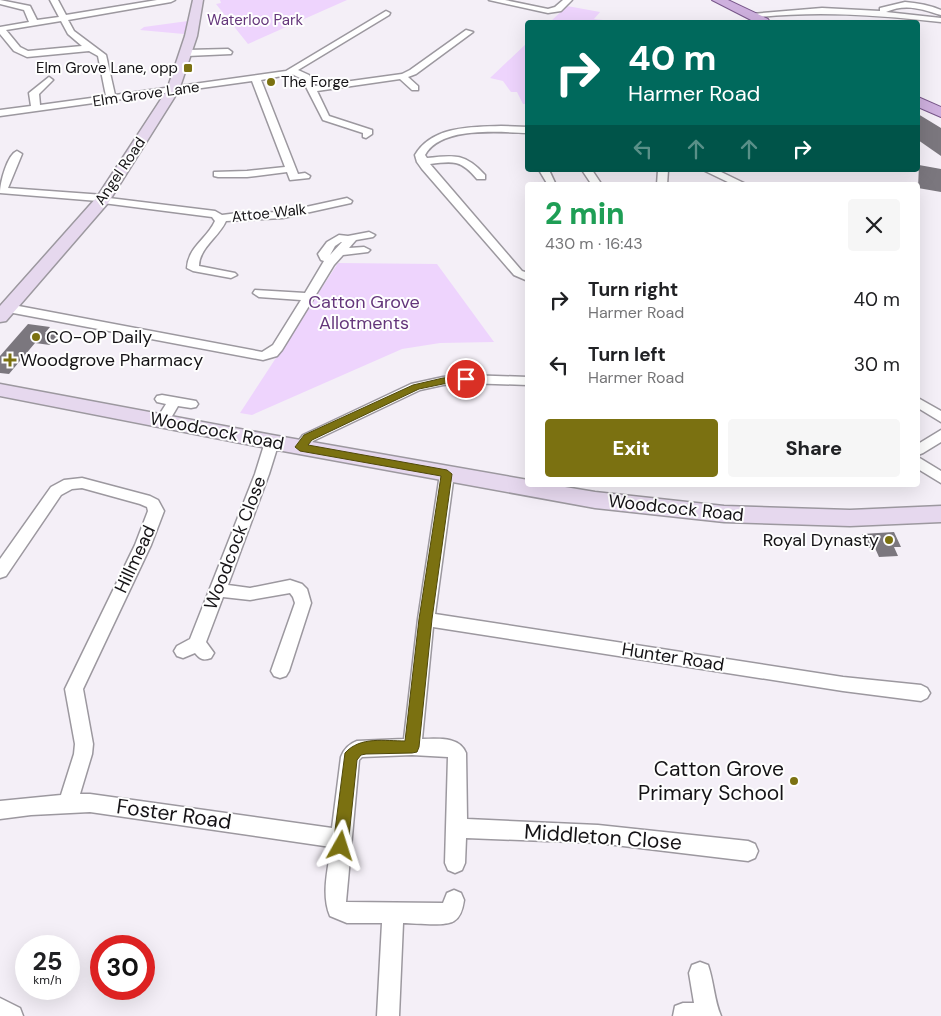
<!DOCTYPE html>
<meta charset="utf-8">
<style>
:root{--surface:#fff;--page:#f6f6f6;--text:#202124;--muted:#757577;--accent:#7b7111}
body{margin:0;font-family:"DM Sans",sans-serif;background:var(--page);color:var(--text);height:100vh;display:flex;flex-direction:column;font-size:19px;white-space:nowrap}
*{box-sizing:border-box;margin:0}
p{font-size:16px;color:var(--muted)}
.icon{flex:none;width:28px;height:28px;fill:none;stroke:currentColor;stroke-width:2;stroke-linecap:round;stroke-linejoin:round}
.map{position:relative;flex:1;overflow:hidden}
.details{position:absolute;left:525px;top:182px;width:395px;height:305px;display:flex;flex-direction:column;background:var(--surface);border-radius:5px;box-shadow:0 5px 20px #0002}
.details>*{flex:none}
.hud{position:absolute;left:525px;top:20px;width:395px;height:152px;border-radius:5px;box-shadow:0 5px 20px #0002;background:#00695c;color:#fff;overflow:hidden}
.speed{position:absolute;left:15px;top:935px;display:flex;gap:10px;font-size:25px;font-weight:700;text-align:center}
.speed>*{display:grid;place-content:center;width:65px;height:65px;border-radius:50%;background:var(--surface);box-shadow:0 5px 20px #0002;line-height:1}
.speed small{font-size:12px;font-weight:400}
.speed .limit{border:8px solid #d22;background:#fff;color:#111}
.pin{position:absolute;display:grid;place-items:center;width:42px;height:42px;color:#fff;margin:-21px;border:2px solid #fff;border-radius:50%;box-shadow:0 1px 5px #0007}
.me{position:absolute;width:55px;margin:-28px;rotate:6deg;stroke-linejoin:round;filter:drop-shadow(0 0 4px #0008)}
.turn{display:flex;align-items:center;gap:18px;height:105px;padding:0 20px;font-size:22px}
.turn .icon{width:65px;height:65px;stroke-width:2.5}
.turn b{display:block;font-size:35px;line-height:42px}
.lanes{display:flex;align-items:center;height:48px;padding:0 20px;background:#0003;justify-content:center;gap:25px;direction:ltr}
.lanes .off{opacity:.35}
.round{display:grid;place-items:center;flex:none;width:52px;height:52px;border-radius:5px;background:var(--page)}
.headline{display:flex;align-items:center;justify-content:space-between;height:85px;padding:0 20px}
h1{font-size:30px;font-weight:800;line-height:38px;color:#1e9e55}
.cta{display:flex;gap:10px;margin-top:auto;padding:10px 20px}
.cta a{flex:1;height:58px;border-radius:5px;background:var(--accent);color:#fff;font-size:20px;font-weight:800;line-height:58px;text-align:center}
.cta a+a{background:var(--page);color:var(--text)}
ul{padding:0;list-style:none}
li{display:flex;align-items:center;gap:15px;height:65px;padding:0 20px}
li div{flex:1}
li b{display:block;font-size:19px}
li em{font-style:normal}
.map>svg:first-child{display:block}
.green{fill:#eed4fd}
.building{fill:#7b777e}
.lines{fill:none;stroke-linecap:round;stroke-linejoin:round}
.street-casing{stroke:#9c989f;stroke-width:3}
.secondary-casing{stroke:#9c989f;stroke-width:3}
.primary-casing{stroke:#78578a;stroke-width:2}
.street{fill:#fff;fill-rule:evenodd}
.secondary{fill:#e6d8ee;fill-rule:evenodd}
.primary{fill:#ceb0de;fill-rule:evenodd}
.route{fill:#7b7111;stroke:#50490b}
.poi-dot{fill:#7b7111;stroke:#fefefe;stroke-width:2}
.labels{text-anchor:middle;stroke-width:4;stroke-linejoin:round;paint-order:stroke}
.far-park-label{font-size:15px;fill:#64367b;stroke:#fefefe}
.far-poi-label{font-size:15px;fill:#151316;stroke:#fefefe;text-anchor:end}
.far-street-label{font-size:15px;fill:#151316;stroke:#fefefe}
.park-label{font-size:18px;fill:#64367b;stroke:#fefefe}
.poi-label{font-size:18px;fill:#151316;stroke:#fefefe;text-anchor:start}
.street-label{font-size:18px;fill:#151316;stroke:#fefefe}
.near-poi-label{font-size:21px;fill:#151316;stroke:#fefefe;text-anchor:end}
.near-street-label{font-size:21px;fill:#151316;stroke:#fefefe}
</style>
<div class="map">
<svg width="941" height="1016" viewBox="0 0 941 1016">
<rect width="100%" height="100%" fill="#f4eff7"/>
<path class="green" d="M220,0h127l-99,44 -32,-40 5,-1z
M567,6l33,6 -6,7 27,3h-71z
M188,21l-4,13 -44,-4 4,-3z
M527,43v61h-4l-6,-12h-6l-8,-11 -13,-3z
M338,263l99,1 57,78 -54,1 -38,6 -150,66 -12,-2z"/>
<path class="building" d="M918,114l23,14v28l-23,-16z
M919,165l22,4v23l-23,-4z
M28,324l22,3 -5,6 13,2 -8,10 -15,-2 -26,31 -9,-1v-17z
M894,532l7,15h-7l4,9 -19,1 -4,-9h-7l-6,-14z"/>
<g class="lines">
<g class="street-casing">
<path id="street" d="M0,0l30,6 7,14 22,-3 -9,-17h8l8,15 91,-15h18l-4,2 -103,18 6,11 32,24 9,40 171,-24 100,-60 4,2 -1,2 -91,55 11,5 6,11 87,-12 8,-4 56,-40 7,2 -57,42 -8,3 10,9v4h-6l-12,-11 -83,12 12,25 43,14v4l-6,4 -3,-1v-4l-40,-13 -21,-41 -10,-5 -31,6 37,94 7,-1 5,3 -1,2 -19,2 -3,-8 -40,5h-29l-4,-1v-4l33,-1 38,-4 -33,-86 -252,35v-6l31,-4 -2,-13 20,-16 4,3 -14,14 1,11 66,-9 -8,-40 -9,-5 -62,6 -13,-6 -14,-17v-7l29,-5 -5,-12 -24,-6zM61,21l7,13 14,12 -54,5 -8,-4 -14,-17z
M489,0h16l43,9 7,-2 8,-7h9l-11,11 -13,2z
M905,2c12,1 24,3 36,8v5c-20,-6 -35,-12 -55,-3l55,6v4c-64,-7 -126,-12 -190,-4l-4,-2 4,-2 71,-6 58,3v-3z
M228,49l4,3 -1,2 -44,2 -4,-3 4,-3z
M501,126l27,1v6c-29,-1 -87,-7 -103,22l2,3c27,-3 38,-5 58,17v4h-8c-16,-19 -23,-18 -47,-15l92,107 6,2v8l-14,-6 -92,-106 -5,-7 -2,-7c17,-29 56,-28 86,-29z
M17,151l5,3 -14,34 96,7 5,3 106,13 7,4 16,-2 45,-1 64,-14 5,3 -1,2 -68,15 -57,3c-7,16 -27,27 -27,45l36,7 2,2 -6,3 -38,-7 -6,-3c1,-21 20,-29 28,-47l-3,-4 -109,-14 -5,-2 -98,-8c0,-10 7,-38 17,-42z
M539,170h10l7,15h-8z
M582,170h10l10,15h-10z
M658,170h10l-1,15h-10z
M703,170h14l31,15h-14z
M369,232l6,3 -2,2 -17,3 -7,8 15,-1 6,3 -2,2 -25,3 -9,10 -52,85 -5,6 -14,4 -255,-48 -6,-4 6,-4 254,48 11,-7 28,-45 -42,-3 -6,-4 2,-3 50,3 19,-32 -3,-1 -3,-6 9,-12 12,-7 9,1zM341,242h1l-12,13 5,-9z
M466,375l62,2v8l-62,-2 -23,2 -23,5 -107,51c-5,7 -8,12 -17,9l-2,-3 9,-12 108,-51 32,-7z
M162,395l34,6 2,3 -2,3 -5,1 -13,-2 -10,17h-10l-2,-3 10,-16 -9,-2 -2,-3 2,-3z
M918,398l23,13v11l-23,-14z
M941,430v12l-18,11 -5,2v-11z
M272,437l5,2 2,3 -10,32 -41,111 22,3 40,-8 12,4 5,5 4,14 -22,68 -3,5 -6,2 -6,-2 -3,-5 24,-68 -2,-6 -3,-4 -40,7 -27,-3 -17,45 8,11 -3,5c-8,3 -11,1 -16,-5l-12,5 -6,-2 -3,-5 3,-5 13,-7 65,-165 10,-32 2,-3z
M918,457l23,14v12l-23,-14z
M447,469l5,1 2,4 -19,140 408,63 78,8 6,3 3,5 -3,5 -6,3 -78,-10 -410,-64 -11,112c16,0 37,-3 44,14l1,66 131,6 150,16 7,3 3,7 -3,7 -7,3 -150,-18 -132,-5 -1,25 -3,7 -7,3 -7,-3 -3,-7 3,-106 -36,-2 -50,2 -3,3 -13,142 97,1 4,-10 7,-3 7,3 3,7c-1,7 -3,17 -10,21 -9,6 -39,2 -51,2l-4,93h-22l5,-93h-35l-17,-7c-9,-21 -2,-47 1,-69l-241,-35 -59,3 -31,4v-18l61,-6 13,-41 1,-10 -10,-55 70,-144 13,-34 -1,-4 -7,-3 -58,-16 -10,1 -11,6 -55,81 -6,2v-19l51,-72 13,-7 18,-2 68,18 8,4 6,11 -13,34 -68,144 10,55 -1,10 -12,40h10l242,34 9,-71c3,-8 8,-13 16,-16l47,-2 14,-120 22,-145 2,-4z
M700,962l8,3c6,17 6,35 13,51h-48l2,-10 8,-3h11l-5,-30 3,-8z
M0,998l20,10 3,8h-23z"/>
</g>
<g class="secondary-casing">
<path id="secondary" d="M193,0h10l-6,36 -18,54 -71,113 -102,118 -6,1v-16l97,-109 70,-107 18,-54z
M0,384l272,51 256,45v5h25l42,7 129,14 126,4 91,-4v16l-91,4 -126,-4 -129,-14 -323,-59 -272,-53z"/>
</g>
<g class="primary-casing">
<path id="primary" d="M712,0h16l40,19 2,3h-15z
M918,97l23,10v10l-23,-10z"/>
</g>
<use href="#street" class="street"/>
<use href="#secondary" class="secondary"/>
<use href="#primary" class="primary"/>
</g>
<path class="route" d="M466,376l5,3 -2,2 -26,3 -24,5 -107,51 -4,5 139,25 5,4 -20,145 -13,128 -2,5 -5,1 -46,1 -5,1 -4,5 -9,86 -2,6 -5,2 -5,-2 -3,-6 12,-93c15,-17 40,-12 60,-12l14,-122 22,-143 -141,-25 -5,-4 9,-12 109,-50 30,-7z"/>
<g class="poi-dot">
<rect x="183" y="63" width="10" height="10" rx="2.5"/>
<circle cx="271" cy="82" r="5"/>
<circle cx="36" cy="337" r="5"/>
<path d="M7.5 352.5h5v5h5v5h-5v5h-5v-5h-5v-5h5z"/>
<circle cx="889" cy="540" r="5"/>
<circle cx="794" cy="781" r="5"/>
</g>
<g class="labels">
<g class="far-park-label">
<text x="255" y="25">Waterloo Park</text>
</g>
<g class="far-poi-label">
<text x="178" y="73">Elm Grove Lane, opp</text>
<text x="281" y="87" text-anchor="start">The Forge</text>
</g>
<g class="far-street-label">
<text transform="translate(146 94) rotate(-8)" y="5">Elm Grove Lane</text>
<text transform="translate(120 171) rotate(-56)" y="5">Angel Road</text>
<text transform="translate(269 213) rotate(-6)" y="5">Attoe Walk</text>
</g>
<g class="park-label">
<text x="364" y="308">Catton Grove<tspan x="364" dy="21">Allotments</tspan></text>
</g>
<g class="poi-label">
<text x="46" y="343">CO-OP Daily</text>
<text x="20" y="366">Woodgrove Pharmacy</text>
<text x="879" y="546" text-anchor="end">Royal Dynasty</text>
</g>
<g class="street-label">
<text transform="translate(217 431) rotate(11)" y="6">Woodcock Road</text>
<text transform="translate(676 508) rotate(6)" y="6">Woodcock Road</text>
<text transform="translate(235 543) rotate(-69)" y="6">Woodcock Close</text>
<text transform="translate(135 559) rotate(-65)" y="6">Hillmead</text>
<text transform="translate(673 657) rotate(9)" y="6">Hunter Road</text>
</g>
<g class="near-poi-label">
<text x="784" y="776">Catton Grove<tspan x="784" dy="24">Primary School</tspan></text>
</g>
<g class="near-street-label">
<text transform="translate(174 814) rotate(8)" y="7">Foster Road</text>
<text transform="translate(603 837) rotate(4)" y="7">Middleton Close</text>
</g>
</g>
</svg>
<div class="speed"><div>25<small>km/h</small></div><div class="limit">30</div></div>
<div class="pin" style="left:466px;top:379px;background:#d93025"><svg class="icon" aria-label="arrive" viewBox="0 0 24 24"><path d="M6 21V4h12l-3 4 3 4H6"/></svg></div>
<svg class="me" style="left:341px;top:846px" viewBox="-20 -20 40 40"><path d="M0-17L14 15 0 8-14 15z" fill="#7b7111" stroke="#fff" stroke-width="4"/></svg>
<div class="hud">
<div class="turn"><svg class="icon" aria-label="right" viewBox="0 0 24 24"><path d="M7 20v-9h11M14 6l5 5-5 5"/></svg><div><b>40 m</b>Harmer Road</div></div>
<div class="lanes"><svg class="icon off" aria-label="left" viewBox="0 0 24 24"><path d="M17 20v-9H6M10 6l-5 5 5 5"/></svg><svg class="icon off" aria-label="ahead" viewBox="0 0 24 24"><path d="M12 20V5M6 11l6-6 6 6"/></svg><svg class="icon off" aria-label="ahead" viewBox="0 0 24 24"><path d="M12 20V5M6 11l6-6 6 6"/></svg><svg class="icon" aria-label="right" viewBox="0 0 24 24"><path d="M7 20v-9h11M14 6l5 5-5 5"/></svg></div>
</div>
<section class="details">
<div class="headline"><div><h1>2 min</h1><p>430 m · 16:43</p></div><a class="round"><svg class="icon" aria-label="close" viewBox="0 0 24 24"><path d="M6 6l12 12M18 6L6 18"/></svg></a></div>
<ul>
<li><svg class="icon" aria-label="right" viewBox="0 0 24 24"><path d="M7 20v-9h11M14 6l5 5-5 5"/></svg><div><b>Turn right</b><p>Harmer Road</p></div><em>40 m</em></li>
<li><svg class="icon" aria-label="left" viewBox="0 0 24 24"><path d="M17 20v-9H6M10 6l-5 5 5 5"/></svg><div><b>Turn left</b><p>Harmer Road</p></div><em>30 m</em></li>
</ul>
<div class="cta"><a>Exit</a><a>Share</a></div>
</section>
</div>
